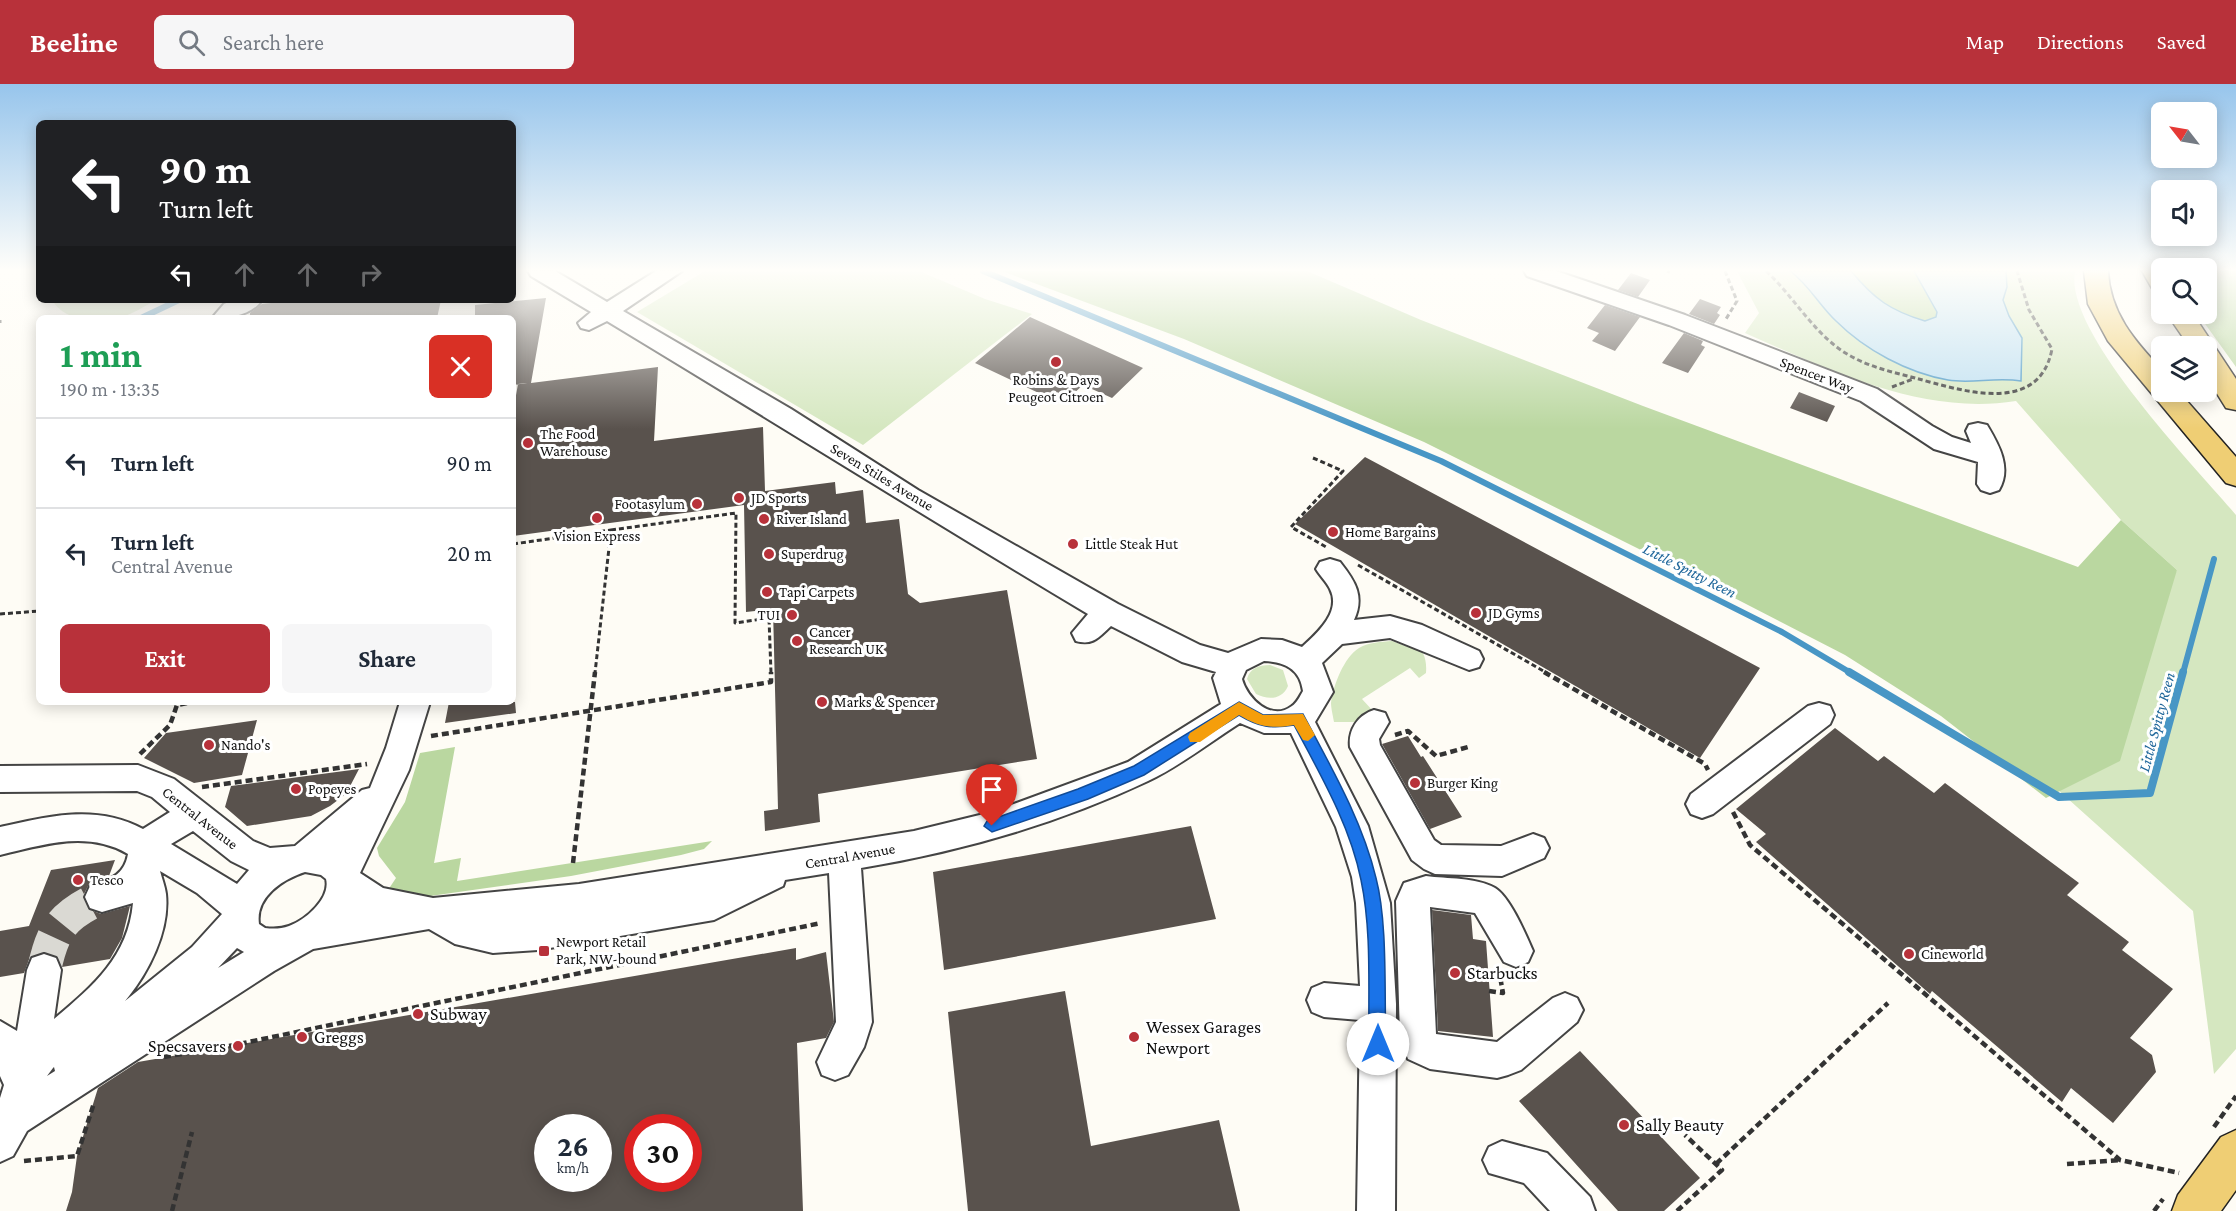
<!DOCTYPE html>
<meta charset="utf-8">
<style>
:root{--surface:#fff;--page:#f6f6f7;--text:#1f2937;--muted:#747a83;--line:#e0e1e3;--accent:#b8313a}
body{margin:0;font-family:"Crimson Pro",serif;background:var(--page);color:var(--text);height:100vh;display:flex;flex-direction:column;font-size:22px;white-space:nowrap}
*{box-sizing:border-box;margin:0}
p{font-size:20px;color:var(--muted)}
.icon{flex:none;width:33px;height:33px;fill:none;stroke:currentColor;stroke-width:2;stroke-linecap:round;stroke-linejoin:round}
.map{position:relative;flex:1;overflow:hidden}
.sheet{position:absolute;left:36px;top:231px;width:480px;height:390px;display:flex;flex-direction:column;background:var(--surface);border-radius:9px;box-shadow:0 3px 15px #0003}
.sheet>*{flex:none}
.hud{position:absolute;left:36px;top:36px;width:480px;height:183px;border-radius:9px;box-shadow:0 3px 15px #0003;background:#202124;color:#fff;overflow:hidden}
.needle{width:39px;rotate:301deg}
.tools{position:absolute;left:2151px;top:18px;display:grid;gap:12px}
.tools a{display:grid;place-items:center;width:66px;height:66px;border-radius:9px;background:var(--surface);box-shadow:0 3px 15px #0003;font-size:30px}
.speed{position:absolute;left:534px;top:1030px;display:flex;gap:12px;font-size:30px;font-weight:700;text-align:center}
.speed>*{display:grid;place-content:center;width:78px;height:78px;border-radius:50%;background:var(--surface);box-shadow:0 3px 15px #0003;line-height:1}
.speed small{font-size:15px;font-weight:400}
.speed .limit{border:9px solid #d22;background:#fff;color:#111}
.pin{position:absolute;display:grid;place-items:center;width:51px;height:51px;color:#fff;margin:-62px -26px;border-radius:50% 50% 50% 0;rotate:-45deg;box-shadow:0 0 6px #0007}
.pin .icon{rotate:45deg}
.me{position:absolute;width:66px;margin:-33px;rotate:0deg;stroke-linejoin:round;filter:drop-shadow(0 0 4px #0008)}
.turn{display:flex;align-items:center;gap:21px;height:126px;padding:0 24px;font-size:27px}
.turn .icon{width:78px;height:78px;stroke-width:2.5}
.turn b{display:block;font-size:42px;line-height:51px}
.lanes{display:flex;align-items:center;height:57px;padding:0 24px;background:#0003;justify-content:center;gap:30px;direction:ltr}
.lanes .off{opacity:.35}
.round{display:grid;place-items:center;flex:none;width:63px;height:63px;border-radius:9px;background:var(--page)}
.overview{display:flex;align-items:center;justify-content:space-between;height:102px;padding:0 24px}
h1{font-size:36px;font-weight:700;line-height:45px;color:#1e9e55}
.primary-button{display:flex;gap:12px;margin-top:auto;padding:12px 24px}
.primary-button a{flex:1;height:69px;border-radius:9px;background:var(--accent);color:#fff;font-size:24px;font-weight:700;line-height:69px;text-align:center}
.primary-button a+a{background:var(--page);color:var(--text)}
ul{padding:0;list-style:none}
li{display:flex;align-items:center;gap:18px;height:90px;padding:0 24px;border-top:2px solid var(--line)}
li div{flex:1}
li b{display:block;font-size:22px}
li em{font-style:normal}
header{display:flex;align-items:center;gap:36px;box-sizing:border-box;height:84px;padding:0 30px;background:var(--accent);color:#fff}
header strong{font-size:28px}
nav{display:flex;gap:33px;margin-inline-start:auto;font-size:21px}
.search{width:420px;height:54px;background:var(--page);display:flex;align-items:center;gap:15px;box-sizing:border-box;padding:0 21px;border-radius:9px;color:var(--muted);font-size:22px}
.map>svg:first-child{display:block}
.green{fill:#d5e7c0}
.forest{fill:#bad7a0}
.water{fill:#bddff2;stroke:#4896c5;stroke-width:1.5}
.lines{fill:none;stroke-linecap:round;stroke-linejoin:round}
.stream-far1{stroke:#4896c5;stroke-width:6}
.stream{stroke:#4896c5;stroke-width:8}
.building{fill:#59524d;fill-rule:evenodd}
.minor-tunnel{stroke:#dad9d3;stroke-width:34;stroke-dasharray:34 16;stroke-linecap:butt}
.minor-casing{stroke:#444;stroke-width:4}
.major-casing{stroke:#222;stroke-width:3}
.path-far1{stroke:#333;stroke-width:3;stroke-dasharray:5 3;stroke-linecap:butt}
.path{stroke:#333;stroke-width:4.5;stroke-dasharray:7 4;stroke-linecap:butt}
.minor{fill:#fff;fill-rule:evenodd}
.major{fill:#efce74;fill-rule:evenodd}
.route{fill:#1a73e8;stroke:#114b97;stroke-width:1.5}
.slow{fill:#f59e0b}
.poi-dot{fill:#b8313a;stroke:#fff;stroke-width:2}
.labels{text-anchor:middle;stroke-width:6;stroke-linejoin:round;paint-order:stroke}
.street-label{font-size:15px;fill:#111;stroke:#fff}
.poi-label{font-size:15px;fill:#111;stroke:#fff;text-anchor:start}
.water-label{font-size:16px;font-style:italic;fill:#21689b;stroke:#fff}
.near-poi-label{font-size:18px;fill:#111;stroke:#fff;text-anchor:start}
</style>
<header>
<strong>Beeline</strong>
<div class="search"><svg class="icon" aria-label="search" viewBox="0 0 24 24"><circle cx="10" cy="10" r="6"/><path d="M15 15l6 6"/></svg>Search here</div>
<nav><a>Map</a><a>Directions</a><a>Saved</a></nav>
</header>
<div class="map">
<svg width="2236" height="1127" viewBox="0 0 2236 1127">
<rect width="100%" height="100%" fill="#fefcf5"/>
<path class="green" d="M705,187h214l66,28 47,15 -169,131 -226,-133z
M1737,187h338c-12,61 122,197 161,244v534l-22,25 -21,-163 -136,-122 120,-219 -56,-50 -105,-119c-95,15 -186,-31 -271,-68l14,-20z
M52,216h104c-11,6 -26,16 -39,18 -23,3 -52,4 -65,-18z
M1392,557l16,6 4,-5c12,8 15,17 14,31l-7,5 -9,-10 -48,31 11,12 -15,11h-24c-1,-6 -3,-14 -3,-19 2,-17 13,-46 28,-55 10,-6 22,-6 33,-7z
M1270,581l13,5 5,16c-6,14 -20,14 -32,8l-9,-15c3,-11 12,-14 23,-14z"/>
<path class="forest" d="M1002,187h305l114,49 222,86 435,161 43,-47 56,50 -57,191 -74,37 -105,-82 -96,-61 -196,-101 -225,-112 -240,-103z
M1851,187h63l23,41 -1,5 -11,5c-34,-11 -51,-23 -74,-51z
M2207,187h29v96l-38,-53h8z
M455,663l-21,116 27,-5 -4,23 255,-40 -8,8 -23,6 -110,21 -141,20 -42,-6 8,-12 -17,-22 -2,-8 28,-46 15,-49z"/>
<path class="water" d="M1790,187h61c23,28 40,40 74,50l11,-4 1,-5 -23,-41h92l1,16 -4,13 6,16 13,22 -1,43c-26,-4 -50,3 -73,-1 -40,-7 -83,-30 -112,-59 -17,-16 -27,-36 -46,-50z"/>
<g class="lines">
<path class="stream-far1" d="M983,187l458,190 341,171 69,41
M141,234l38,-18
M2183,589l31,-114"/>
<path class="stream" d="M1849,588l210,125 91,-4 33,-121"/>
</g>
<path class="building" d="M1631,189l19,7 -12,17 -20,-7z
M546,214l-15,85 127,-16 -4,74 109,-14 2,64 70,-9 1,12 27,-4 3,33 33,-4 9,75 12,9 87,-13 30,169 -219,35 2,28 -55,9 -1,-20 14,-2 -5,-200 -27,3 -2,-107 -231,31v-124l5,-28 9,-1 -14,2v-67h-38v-13z
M1700,215l21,8 -4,6 3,2 -6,9 -25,-10z
M298,216h143l-4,18h-187v-5l12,-9z
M1605,221l35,12 -25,34 -23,-10 7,-8 -12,-5z
M1030,233l113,51 -31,30 -29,-13 -21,19 -87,-41z
M1684,249l19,8 -2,4 4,2 -17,26 -26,-10z
M1799,308l36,14 -8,16 -37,-14z
M1365,373l395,211 -60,90 -405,-234z
M449,618h66l1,11 -71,10z
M257,636l-15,55 -48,8 -50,-25 22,-25z
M1835,644l43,33 6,-5 50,37 11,-10 134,100 -12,12 62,47 -7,8 51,39 -43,49 22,17 4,17 -43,51 -42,-35 -9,14 -130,-111 -2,3 -174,-152 10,-8 -30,-25z
M1408,652l13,21 2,-1 39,61 -32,12 -48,-85z
M359,685l-13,25 -16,12 -19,10 -64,10 -22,-19 6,-21z
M1191,742l25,93 -272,51 -11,-98z
M115,776l-6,16 -20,8 -6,12 5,13 13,5 29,-8 -8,32 -12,21 -48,8 -5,-11 -14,-4 -13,5 -6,16 -24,4v-46l29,-5 22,-56z
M1432,826l39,5 2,24 13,2 7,96 -55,-6z
M796,864v12l30,-8 8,70 -8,16 -29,5 6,168h-737l6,-19 5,-36 21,-68 40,-26zM548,1044h50v51h-50zM638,1044h50v51h-50z
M1065,907l26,155 128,-26 21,91h-272l-20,-199z
M1580,967l120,127 -36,33h-46l-99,-110z"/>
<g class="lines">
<path class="minor-tunnel" d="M44,886c9,-42 19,-55 58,-73"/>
<g class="minor-casing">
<path id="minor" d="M528,187h27l52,31 49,-31h26l-59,40 168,98 127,81 200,114 82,41 28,8 33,-14 21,1 20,7c14,-13 40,-35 28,-58 -3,-7 -10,-13 -14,-20l4,-7 10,-3 10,3c15,19 25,34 14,58l36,-4 32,9 57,26 4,8 -4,8 -10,3 -79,-32 -48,6 -20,19 11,29 -18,30 53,104 22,77 6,101 -1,207h-38l3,-191 -36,-3 -12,-5 -5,-12 5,-12 12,-5 36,3 -4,-83 -4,-26 -16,-50 -45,-94h-27l-24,-10c-30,19 -60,43 -92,58 -91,43 -189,71 -287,87l11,154 -8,25 -16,28 -13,5 -13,-5 -5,-13 19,-40 -7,-149 -44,7 -2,6 -69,34 -176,30 -45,3 -38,-9 -26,-15 -116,20 -39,22 -247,160 -14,25 -13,6v-64l4,-13 -4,-9v-55l17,10 10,-61 5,-12 12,-4 12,4 5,12 -7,49c39,-33 74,-62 79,-116l-31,9 -12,-4 -5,-11 5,-11c20,-7 34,-10 38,-32 -41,-24 -85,-9 -128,1v-28c50,-11 96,-23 143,2l27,-17 -18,-15 -15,-6 -137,1v-26l138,-1 36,14 79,62 17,7 25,-2 67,-56 8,-2 16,-40 14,-46h30l-21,68 -49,103 23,15 50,10 146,-14 335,-53 78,-19 136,-50 93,-58 -8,-26 3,-6 -34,-10 -71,-36c-12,11 -18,20 -35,15l-4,-8 16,-19c-161,-96 -320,-196 -481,-293l-18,9 -8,-2 -3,-5 13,-11 -60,-36zM1264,577c21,1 36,8 39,30 -3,5 -6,12 -11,15 -21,16 -45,-8 -50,-27l4,-9zM193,747l38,30 18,9 -12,14 -66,-40zM160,787l37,22 25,21 -30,33 -67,54c23,-27 45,-70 41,-107 -1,-8 -4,-15 -6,-23zM305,788l16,3 5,4c5,19 -20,41 -37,47 -8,3 -16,3 -24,2l-6,-4c-4,-27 24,-45 46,-52zM237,864l7,4 -26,16 18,-19zM54,983l1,4 -8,5 6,-8z
M1524,187h32l129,44 192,74 55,37 20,11 19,6 -5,-12 3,-6 9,-2 9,2c12,20 25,43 12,65l-9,3 -9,-3 -4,-6 1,-22 -44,-13 -73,-48 -192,-76 -142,-49z
M233,216h29c-11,16 -33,18 -50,18l12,-14z
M1819,619l11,3 4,9 -4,9 -117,90 -11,4 -11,-4 -5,-10 5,-10 117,-88z
M1374,626l11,3 4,9 -10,17 1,6 54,95 7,5 60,1 32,-12 11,4 5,10 -5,10 -42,18 -67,-2 -11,-5 -12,-9 -62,-113c-2,-17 8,-32 24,-37z
M1426,792c21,3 50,1 69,12 15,9 31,47 38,63l-5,11 -12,5 -12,-5 -29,-49 -45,-6 6,127 61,8 56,-44 12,-5 12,5 6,12 -6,12 -56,48 -13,5 -11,3 -67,-9 -22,-10 -8,-22 -4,-136 8,-18z
M1502,1057l45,12 43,44 5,14h-45l-26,-28 -35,-10 -6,-13 6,-13z"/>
</g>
<g class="major-casing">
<path id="major" d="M2084,187h24c2,42 26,69 54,99v22h17l57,65v29l-10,-3 -118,-142 -20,-37z
M2142,187h20v22l-9,-3z
M2167,230h26l43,65v31l-10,-2 -20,-32v-30h-17z
M2236,1046v60l-15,21h-49l6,-16 43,-58z"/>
</g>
<path class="path-far1" d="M1667,187l3,1
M1725,187l12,30 -11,18
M1766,187c26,24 44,56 72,77 23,17 50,23 77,30 45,12 124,39 137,-29l-23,-39 -12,-39
M0,236v3
M1892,303l21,-8
M1313,374l30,13 -52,56 37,21
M611,446l125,-17 -1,110 34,-5 2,55
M513,460l98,-14 -16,143
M1358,481l189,108
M0,530l39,-3"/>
<path class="path" d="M1544,588l161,92 3,6
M1395,651l13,-4 28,25 32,-9
M431,652l340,-54v-10
M140,670l30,-29 7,-20 16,-3
M202,703l165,-23
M1733,728l17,33 370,315 59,13
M573,779l22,-191
M1489,907l14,2 -4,-22
M164,973l70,-12 587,-122
M2214,1043l22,-31
M24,1077l53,-5 17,-53
M1716,1080l172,-161
M2067,1080l53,-4
M172,1127l20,-79
M1677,1127l45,-41 -37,-35
M2154,1127l9,-12"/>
<use href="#minor" class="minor"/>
<use href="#major" class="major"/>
</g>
<linearGradient id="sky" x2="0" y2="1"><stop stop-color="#97c5ec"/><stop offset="0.54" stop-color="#fffefa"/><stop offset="1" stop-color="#fffefa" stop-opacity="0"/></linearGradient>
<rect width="2236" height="345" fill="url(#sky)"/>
<path class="route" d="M1239,618l24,13 40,-1c28,53 59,106 73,164 12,46 8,116 10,166l-2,6 -6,2 -6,-2 -3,-6c-1,-54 3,-112 -8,-164 -11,-55 -41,-106 -67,-155 -23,4 -35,2 -55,-10l-95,60 -56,24 -96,33 -8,-6 3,-5 91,-32 56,-23z"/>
<path class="slow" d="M1239,618l24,13 40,-1 12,21 -7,6 -5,-1 -9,-15c-22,4 -35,2 -55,-10l-39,27h-10l-2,-5 2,-4z"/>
<g class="poi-dot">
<circle cx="1056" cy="278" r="6"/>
<circle cx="528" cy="359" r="6"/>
<circle cx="739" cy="414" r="6"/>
<circle cx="697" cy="420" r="6"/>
<circle cx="597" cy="434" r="6"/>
<circle cx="764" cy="435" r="6"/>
<circle cx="1333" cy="448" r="6"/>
<circle cx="1073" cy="460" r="6"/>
<circle cx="769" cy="470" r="6"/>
<circle cx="767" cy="508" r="6"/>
<circle cx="1476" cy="529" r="6"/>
<circle cx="792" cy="531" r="6"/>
<circle cx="797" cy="557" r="6"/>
<circle cx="822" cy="618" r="6"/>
<circle cx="209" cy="661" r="6"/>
<circle cx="1415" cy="699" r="6"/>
<circle cx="296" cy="705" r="6"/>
<circle cx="78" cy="796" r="6"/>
<rect x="538" y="861" width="12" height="12" rx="3"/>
<circle cx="1909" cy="870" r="6"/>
<circle cx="1455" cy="889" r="6"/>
<circle cx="418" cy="930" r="6"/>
<circle cx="302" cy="953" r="6"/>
<circle cx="1134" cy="953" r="6"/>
<circle cx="238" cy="962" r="6"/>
<circle cx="1624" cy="1041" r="6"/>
</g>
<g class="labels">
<g class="street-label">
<text transform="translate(1817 291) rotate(21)" y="5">Spencer Way</text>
<text transform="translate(882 393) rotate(31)" y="5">Seven Stiles Avenue</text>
<text transform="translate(200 734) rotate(38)" y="5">Central Avenue</text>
<text transform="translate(850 772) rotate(-10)" y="5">Central Avenue</text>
</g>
<g class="poi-label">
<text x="1056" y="301" text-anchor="middle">Robins &amp; Days<tspan x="1056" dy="17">Peugeot Citroen</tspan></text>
<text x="540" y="355">The Food<tspan x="540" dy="17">Warehouse</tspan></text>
<text x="751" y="419">JD Sports</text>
<text x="685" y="425" text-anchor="end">Footasylum</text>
<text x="776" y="440">River Island</text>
<text x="1345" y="453">Home Bargains</text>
<text x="597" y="457" text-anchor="middle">Vision Express</text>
<text x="1085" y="465">Little Steak Hut</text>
<text x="781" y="475">Superdrug</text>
<text x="779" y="513">Tapi Carpets</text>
<text x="1488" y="534">JD Gyms</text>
<text x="780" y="536" text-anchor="end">TUI</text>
<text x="809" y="553">Cancer<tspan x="809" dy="17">Research UK</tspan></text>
<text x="834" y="623">Marks &amp; Spencer</text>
<text x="221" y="666">Nando's</text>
<text x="1427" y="704">Burger King</text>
<text x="308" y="710">Popeyes</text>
<text x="90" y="801">Tesco</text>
<text x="556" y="863">Newport Retail<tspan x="556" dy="17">Park, NW-bound</tspan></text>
<text x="1921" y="875">Cineworld</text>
</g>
<g class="water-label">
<text transform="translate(1690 486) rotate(27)" y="6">Little Spitty Reen</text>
<text transform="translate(2156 638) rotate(-75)" y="6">Little Spitty Reen</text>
</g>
<g class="near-poi-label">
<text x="1467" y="895">Starbucks</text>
<text x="430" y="936">Subway</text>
<text x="1146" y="949">Wessex Garages<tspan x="1146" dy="21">Newport</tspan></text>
<text x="314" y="959">Greggs</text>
<text x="226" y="968" text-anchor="end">Specsavers</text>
<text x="1636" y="1047">Sally Beauty</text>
</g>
</g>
</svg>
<div class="tools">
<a><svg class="needle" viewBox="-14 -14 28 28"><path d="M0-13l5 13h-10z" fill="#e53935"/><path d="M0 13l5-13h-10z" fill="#747a83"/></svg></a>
<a><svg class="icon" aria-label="sound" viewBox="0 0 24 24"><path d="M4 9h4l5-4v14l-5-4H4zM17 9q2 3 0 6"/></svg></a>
<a><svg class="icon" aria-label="search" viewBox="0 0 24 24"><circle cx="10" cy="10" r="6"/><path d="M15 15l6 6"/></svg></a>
<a><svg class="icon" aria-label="layers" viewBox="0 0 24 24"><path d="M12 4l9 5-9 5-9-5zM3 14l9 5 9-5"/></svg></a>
</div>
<div class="speed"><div>26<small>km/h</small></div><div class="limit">30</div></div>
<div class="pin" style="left:992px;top:742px;background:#d93025"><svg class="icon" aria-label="arrive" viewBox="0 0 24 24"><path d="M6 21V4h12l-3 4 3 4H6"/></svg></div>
<svg class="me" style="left:1378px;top:960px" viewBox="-20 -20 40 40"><circle r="19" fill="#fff"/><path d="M0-13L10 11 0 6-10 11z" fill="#1a73e8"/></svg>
<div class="hud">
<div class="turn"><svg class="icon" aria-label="left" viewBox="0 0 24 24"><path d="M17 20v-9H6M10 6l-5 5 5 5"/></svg><div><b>90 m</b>Turn left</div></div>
<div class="lanes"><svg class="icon" aria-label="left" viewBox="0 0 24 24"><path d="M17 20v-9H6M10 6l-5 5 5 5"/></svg><svg class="icon off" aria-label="ahead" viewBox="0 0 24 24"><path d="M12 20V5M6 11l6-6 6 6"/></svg><svg class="icon off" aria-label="ahead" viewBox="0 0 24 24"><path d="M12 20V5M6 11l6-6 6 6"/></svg><svg class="icon off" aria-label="right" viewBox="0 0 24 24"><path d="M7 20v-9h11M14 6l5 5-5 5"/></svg></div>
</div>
<section class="sheet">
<div class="overview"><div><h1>1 min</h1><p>190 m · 13:35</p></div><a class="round" style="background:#d93025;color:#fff"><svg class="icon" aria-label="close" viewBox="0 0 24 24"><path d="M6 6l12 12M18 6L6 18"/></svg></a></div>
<ul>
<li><svg class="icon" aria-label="left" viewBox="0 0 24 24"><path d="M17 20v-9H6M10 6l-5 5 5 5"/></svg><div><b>Turn left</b></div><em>90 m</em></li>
<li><svg class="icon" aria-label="left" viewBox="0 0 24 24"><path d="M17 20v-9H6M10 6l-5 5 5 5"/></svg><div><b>Turn left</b><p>Central Avenue</p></div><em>20 m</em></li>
</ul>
<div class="primary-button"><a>Exit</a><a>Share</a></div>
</section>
</div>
